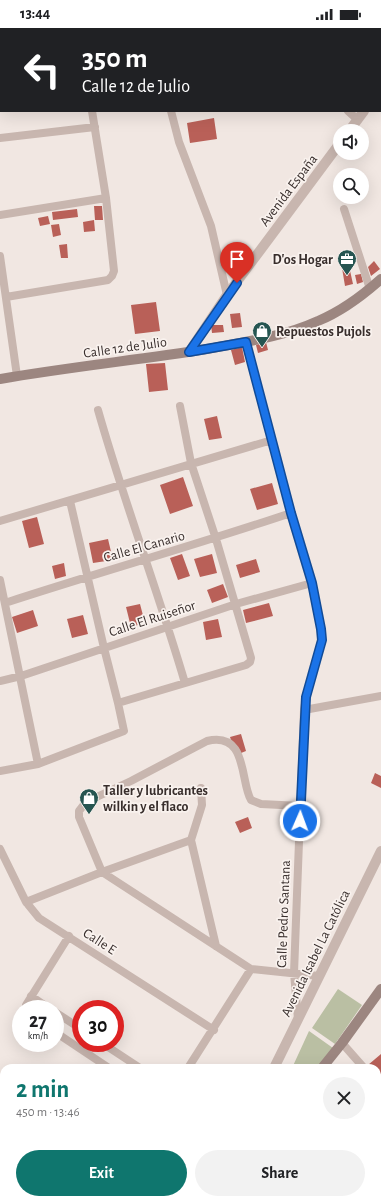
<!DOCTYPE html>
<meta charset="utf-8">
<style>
:root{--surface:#fff;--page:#f2f2f2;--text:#202124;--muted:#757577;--accent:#0f766e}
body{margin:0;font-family:"Alegreya Sans",sans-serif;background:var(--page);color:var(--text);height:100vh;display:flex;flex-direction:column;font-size:15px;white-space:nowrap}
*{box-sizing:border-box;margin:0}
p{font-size:13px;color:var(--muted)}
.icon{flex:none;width:22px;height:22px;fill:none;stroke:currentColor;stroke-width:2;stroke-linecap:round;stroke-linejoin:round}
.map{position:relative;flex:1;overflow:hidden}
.details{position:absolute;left:0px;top:1036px;width:381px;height:140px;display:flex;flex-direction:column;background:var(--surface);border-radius:12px 12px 0 0;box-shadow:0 4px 16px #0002}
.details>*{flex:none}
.banner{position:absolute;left:0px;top:0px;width:381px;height:84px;box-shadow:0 4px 16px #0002;background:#202124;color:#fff;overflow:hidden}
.buttons{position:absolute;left:333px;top:96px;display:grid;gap:8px}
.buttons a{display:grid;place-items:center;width:36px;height:36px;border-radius:50%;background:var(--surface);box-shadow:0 4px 16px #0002;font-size:20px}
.speed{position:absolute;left:12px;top:972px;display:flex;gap:8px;font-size:20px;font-weight:700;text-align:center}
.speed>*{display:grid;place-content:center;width:52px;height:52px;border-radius:50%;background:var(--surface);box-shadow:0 4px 16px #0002;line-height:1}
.speed small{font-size:10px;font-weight:400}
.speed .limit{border:6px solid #d22;background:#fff;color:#111}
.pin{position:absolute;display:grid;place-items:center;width:34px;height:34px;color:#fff;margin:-41px -17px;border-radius:50% 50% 50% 0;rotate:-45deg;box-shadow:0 0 4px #0007}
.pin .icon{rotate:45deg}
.me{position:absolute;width:44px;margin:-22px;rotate:2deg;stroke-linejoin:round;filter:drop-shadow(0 0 3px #0008)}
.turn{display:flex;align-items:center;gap:14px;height:84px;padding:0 16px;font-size:18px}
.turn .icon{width:52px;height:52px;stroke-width:2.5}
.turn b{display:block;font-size:28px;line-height:34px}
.round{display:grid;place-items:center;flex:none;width:42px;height:42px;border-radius:21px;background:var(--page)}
.summary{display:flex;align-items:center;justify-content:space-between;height:68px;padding:0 16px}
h1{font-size:24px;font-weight:700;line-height:30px;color:var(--accent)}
.action{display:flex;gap:8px;margin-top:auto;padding:8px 16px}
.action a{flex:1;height:46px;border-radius:24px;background:var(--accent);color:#fff;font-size:16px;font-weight:700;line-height:46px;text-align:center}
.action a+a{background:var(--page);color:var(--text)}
.status{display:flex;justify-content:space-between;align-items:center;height:28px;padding:0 20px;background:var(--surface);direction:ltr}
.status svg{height:11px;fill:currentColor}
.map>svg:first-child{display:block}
.green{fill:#babfa3}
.building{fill:#b96058}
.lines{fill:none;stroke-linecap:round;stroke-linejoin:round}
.minor{stroke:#c8b6af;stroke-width:8}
.tertiary{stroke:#c8b6af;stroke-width:10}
.secondary{stroke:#9c8680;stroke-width:10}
.route-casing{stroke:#114b97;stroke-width:10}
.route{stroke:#1a73e8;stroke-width:7}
.labels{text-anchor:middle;stroke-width:3.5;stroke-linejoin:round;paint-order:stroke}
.street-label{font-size:14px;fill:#382e2c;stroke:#f9f2ee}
.poi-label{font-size:14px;font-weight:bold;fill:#382e2c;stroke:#f9f2ee;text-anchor:start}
</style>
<div class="status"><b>13:44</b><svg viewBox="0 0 49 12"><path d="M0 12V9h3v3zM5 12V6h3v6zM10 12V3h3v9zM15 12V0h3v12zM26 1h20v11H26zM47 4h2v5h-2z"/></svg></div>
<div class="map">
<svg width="381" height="1176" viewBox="0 0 381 1176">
<rect width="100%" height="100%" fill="#f1e7e2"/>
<path class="green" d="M338,961l24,16 -27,39 -23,-16z
M309,1003l24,17 -16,20h-25z"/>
<path class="building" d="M214,90l3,21 -27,4 -3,-20z
M94,178h8l1,14h-8z
M77,181l1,8 -25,3 -1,-8z
M48,188l2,8 -10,2 -2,-8z
M94,192l1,11 -11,1 -1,-10z
M59,196l2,11 -8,2 -2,-12z
M67,216l1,14h-7l-2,-13z
M374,233l6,8 -9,7 -3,-9z
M349,238l4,18 -8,2 -3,-18z
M361,246l2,8 -6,2 -2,-9z
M156,274l4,29 -25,3 -4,-29z
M240,285l2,14 -10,1 -2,-14z
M211,297h12l1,7 -12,1z
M266,314l2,8 -10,3 -2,-8z
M242,319l3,15 -10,3 -4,-15z
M165,335l3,27 -19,2 -3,-28z
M217,388l5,22 -13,2 -5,-21z
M183,449l10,29 -23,8 -10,-29z
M272,455l6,21 -21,6 -7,-21z
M37,489l7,27 -15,4 -7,-27z
M108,511l5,21 -20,3 -4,-20z
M182,526l8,22 -12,4 -8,-22z
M212,526l5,19 -17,4 -6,-18z
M256,531l4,13 -20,6 -4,-13z
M64,535l2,13 -11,3 -3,-13z
M223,556l5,13 -16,6 -5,-13z
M269,575l4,13 -27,7 -3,-13z
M140,576l5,19 -14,4 -5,-20z
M33,582l5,16 -21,7 -5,-16z
M83,587l5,19 -16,4 -5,-19z
M218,591l4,18 -16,3 -3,-18z
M241,706l5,17 -10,4 -6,-18z
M375,745l6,3v12l-10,-5z
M248,789l4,11 -12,5 -5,-11z
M381,1026v20l-3,2 -1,-8h-6l-3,-3z"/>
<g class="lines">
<path class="minor" d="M79,0v1
M154,0v1
M251,0v1
M344,1l2,-1
M0,38h1
M171,83l8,31 32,84 16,69
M348,83l10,9
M0,110l95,-11
M344,181l26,80
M0,187l106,-17
M0,228l17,120
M6,269l102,-17 4,-4 2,-5 -8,-73 -14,-87
M246,314l45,171 21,70 9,46 1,11 -16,57 -2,13 -10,263 4,46
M98,382c26,92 60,181 87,273
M0,493l272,-81
M0,552l38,184
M5,575c95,-31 191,-58 286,-90
M0,653l21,-5 215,-72 76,-21
M118,675l128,-38 4,-3 1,-4 -35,-119 -25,-76 -11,-57
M304,682l77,-14
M0,743l38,-7 86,-33 -6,-28 -14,-55 -34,-147
M201,760l1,17 -11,35 25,106
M301,778l-40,-2 -10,-4c-11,-18 -3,-69 -44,-59l-76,40 -45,21 -7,9v6l23,55 149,97 68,7
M0,821l26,53 13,16 175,112
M26,874l76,-30 89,-32
M31,968l19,13
M26,981v-4l43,-69
M55,984l26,17
M55,1004l54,36
M102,1015l38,25
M342,1015l22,25
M188,1040l63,-99
M377,1056l4,4
M0,1159l4,3
M10,1176l2,-4
M97,1176l3,-4"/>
<path class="tertiary" d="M380,60l1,-2
M349,103l15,-20
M189,324l38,-57 113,-152
M274,1040l107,-217"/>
<path class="secondary" d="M0,351c69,-12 138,-19 207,-30 37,-7 76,-12 111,-28 24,-10 44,-25 63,-42
M322,1040l20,-25 39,-54
M209,1176l4,-4"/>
</g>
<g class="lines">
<g class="route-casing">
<path id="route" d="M237,255l-48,69 57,-10 45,171 21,70 9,46 1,11 -16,57 -6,124"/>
</g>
<use href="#route" class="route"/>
</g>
<defs>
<g id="office-pin" transform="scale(1)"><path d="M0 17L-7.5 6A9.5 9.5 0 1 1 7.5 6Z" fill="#265551" stroke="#f9f2ee"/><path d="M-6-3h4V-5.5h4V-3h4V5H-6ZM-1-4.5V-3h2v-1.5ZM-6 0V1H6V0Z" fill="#fff"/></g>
<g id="shop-pin" transform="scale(1)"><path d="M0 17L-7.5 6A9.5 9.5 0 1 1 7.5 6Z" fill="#265551" stroke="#f9f2ee"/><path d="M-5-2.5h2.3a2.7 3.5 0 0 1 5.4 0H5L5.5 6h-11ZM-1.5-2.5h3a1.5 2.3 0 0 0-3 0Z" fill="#fff"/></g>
</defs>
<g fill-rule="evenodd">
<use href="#office-pin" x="347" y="231"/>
<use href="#shop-pin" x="262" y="303"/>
<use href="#shop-pin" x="89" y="770"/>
</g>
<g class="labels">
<g class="street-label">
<text transform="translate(288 162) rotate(-53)" y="5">Avenida España</text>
<text transform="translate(125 319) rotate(-8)" y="5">Calle 12 de Julio</text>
<text transform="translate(144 518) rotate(-16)" y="5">Calle El Canario</text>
<text transform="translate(152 590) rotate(-18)" y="5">Calle El Ruiseñor</text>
<text transform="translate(283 886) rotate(-88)" y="5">Calle Pedro Santana</text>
<text transform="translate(100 913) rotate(33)" y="5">Calle E</text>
<text transform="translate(315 925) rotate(-64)" y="5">Avenida Isabel La Católica</text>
</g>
<g class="poi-label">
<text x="333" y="236" text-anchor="end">D'os Hogar</text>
<text x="276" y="308">Repuestos Pujols</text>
<text x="103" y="767">Taller y lubricantes<tspan x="103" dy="16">wilkin y el flaco</tspan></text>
</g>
</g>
</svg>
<div class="buttons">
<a><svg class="icon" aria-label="sound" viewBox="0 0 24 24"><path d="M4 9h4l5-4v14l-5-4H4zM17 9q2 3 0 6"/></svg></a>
<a><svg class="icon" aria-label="search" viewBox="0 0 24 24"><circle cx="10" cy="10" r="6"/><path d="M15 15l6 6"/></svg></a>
</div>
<div class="speed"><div>27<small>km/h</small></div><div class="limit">30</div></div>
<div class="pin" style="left:237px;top:255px;background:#d93025"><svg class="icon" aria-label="arrive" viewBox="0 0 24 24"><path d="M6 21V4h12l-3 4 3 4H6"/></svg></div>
<svg class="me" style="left:300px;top:793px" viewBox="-20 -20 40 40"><circle r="17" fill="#1a73e8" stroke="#fff" stroke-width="3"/><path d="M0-11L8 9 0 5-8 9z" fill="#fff"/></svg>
<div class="banner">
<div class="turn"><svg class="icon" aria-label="left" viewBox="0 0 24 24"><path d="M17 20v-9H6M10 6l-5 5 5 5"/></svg><div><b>350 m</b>Calle 12 de Julio</div></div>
</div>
<section class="details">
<div class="summary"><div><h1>2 min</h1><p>450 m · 13:46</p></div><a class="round"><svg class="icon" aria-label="close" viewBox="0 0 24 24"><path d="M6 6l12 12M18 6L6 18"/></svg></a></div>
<div class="action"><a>Exit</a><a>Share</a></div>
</section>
</div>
